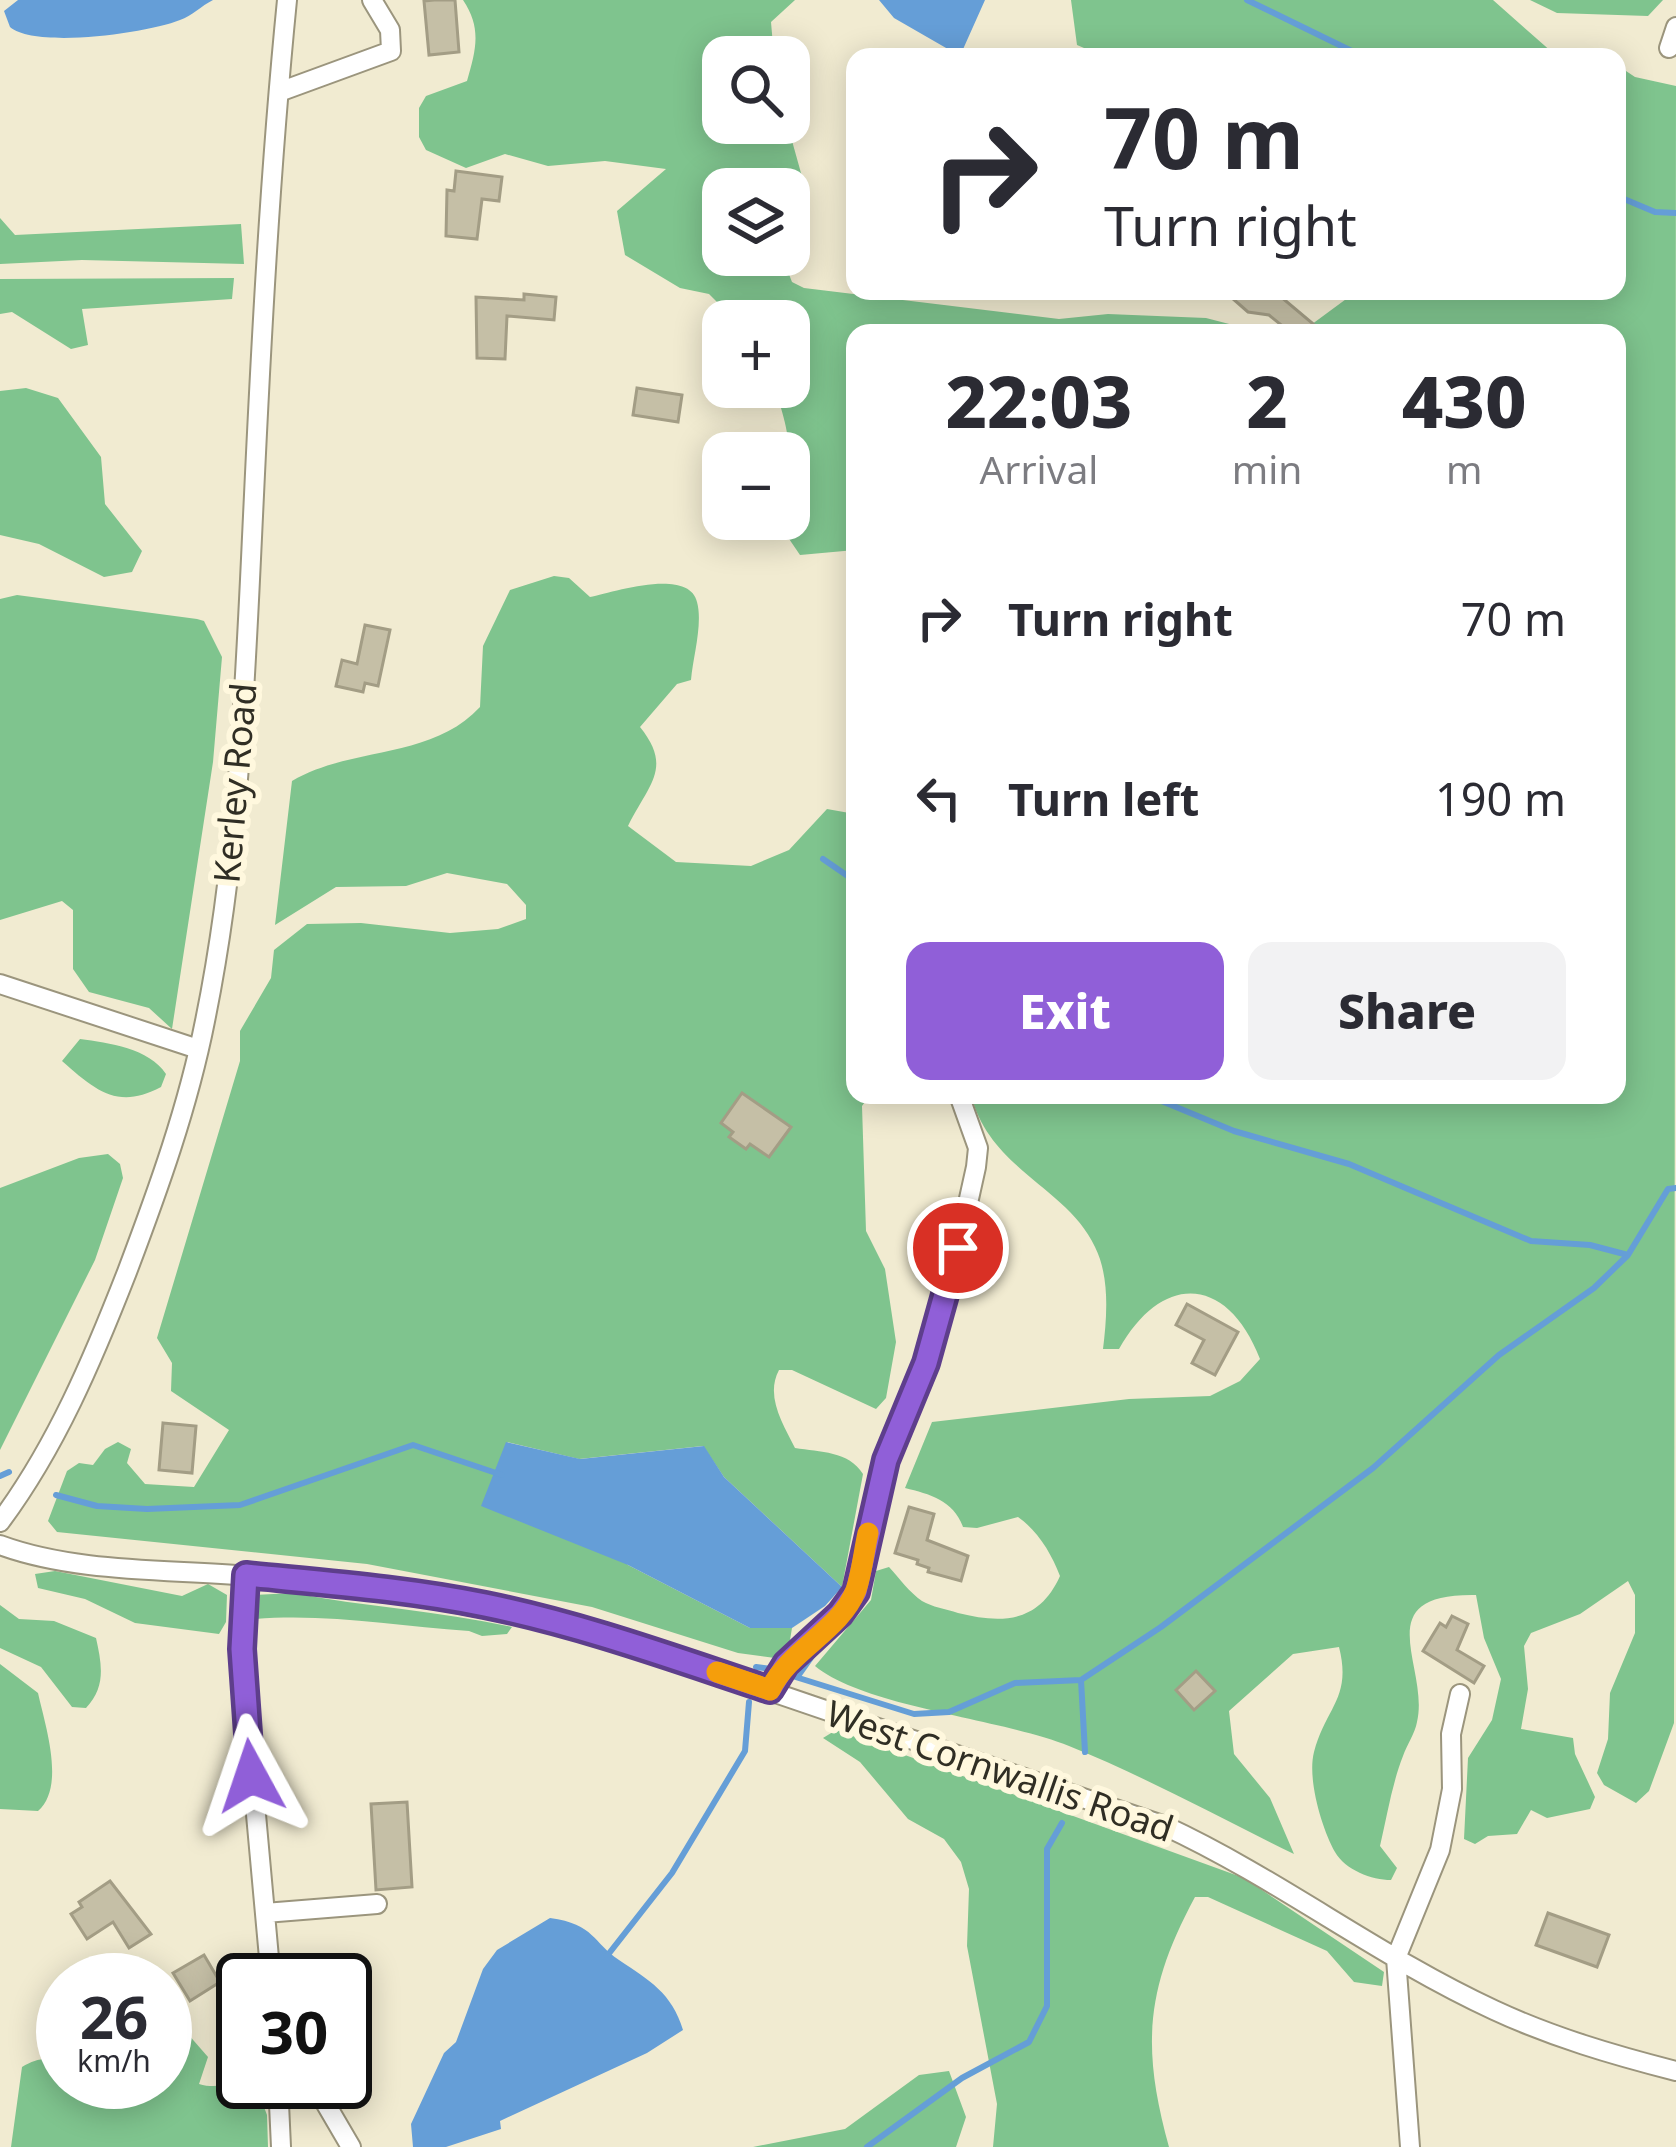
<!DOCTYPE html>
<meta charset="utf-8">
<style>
:root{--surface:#fff;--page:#f2f2f3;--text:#2b2b33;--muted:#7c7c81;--accent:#905fd8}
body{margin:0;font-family:"Noto Sans",sans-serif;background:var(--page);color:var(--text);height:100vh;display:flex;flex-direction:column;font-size:45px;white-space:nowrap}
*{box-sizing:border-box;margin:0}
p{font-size:39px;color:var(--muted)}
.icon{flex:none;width:66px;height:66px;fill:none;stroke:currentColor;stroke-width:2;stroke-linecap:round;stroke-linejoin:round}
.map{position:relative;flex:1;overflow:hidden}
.side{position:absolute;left:846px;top:324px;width:780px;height:780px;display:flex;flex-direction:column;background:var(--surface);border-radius:24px;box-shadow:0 6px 30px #0003}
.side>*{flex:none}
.top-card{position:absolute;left:846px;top:48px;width:780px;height:252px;border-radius:24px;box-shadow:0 6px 30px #0003;background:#fff;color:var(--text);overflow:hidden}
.buttons{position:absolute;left:702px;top:36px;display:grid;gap:24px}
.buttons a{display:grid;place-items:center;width:108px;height:108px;border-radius:24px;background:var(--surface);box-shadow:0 6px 30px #0003;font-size:60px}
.speed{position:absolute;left:36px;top:1953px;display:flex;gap:24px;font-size:60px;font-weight:700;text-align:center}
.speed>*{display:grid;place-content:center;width:156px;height:156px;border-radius:50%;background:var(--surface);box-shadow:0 6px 30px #0003;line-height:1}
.speed small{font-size:30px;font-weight:400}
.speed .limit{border:6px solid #111;border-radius:18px;background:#fff;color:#111}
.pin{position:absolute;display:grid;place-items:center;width:102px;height:102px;color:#fff;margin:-51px;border:6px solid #fff;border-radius:50%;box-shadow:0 3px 12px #0007}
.me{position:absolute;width:132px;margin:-66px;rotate:355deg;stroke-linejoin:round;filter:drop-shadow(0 0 9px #0008)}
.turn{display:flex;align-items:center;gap:42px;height:252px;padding:0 60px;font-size:54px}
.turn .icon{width:156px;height:156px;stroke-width:2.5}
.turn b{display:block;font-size:84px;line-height:102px}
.eta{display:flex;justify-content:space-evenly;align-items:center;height:204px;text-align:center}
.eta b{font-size:72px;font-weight:800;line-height:84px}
.cta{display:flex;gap:24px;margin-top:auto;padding:24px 60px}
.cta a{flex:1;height:138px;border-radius:24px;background:var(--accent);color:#fff;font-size:48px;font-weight:800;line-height:138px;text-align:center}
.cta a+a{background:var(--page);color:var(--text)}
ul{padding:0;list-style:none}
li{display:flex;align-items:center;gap:36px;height:180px;padding:0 60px}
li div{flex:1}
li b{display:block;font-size:45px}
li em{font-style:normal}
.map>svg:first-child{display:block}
.forest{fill:#7fc48e;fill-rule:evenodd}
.water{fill:#659ed7}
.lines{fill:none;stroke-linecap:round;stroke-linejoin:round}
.stream{stroke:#659ed7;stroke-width:6}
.building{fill:#c5bfa6;stroke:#a39d85;stroke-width:3}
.minor-casing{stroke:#9b957d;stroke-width:22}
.minor{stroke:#fff;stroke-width:18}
.route-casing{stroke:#5e3e8c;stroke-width:30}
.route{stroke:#905fd8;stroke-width:21}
.slow{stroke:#f59e0b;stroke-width:21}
.labels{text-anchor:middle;stroke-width:12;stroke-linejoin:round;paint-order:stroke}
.street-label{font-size:36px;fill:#302e24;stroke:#fff8de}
</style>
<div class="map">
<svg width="1676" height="2147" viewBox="0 0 1676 2147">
<rect width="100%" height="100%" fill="#f1ebd1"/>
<path class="forest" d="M463,0h332l-24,22 3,35h-51v66h64l21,75 1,30 -22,41 5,13 12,6 255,31 49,-5 98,4 58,15h-409v217l-55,5 -17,-25 -1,-11h7c0,-59 6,-74 -15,-132h15v-66h-53l-27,-27 -29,-6 -55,-33 -8,-44 49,-42 -61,-8 -57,5 -43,-12 -39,14 -40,-18 -7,-13v-29l7,-12 41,-15c9,-31 15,-53 -4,-81zM723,189h66v66h-66z
M1071,0h422l60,53 22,4h-470l-28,-12z
M1530,0h133l-15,16 -91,-3z
M1617,65l18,12 41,9 -2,1637 -25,68 -13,12 -32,-18 -7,-12 11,-34 2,-46 25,-60v-38l-7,-14 -48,33 -49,19 -7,13 4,43 -7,40 52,9 2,16 20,43 -5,12 -43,9 -16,-8 -14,24 -29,2 -13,8 -11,-5 4,-81 24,-38 9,-41 -17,-41 -8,-43c-111,-2 -46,72 -59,127 -2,11 -10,23 -14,34 -11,28 -16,60 -23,90l17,22 -6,12c-19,0 -46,-10 -56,-28 -13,-23 -28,-73 -21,-100 12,-45 38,-54 25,-105l-46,7 -64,57 5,43 36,44 24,56c-74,-36 -148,-77 -225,-108 -65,-27 -205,-39 -254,-80l56,-66 5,-29 13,-4c10,11 21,26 33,34 10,6 24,8 36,12 44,11 81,10 102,-37 -9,-23 -22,-45 -42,-59l-41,11 -14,-1c-9,-26 -33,-33 -58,-39l27,-66 197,-23 81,-3 30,-15 20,-22c-32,-83 -97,-88 -141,-10h-16c4,-32 7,-72 -8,-102 -27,-59 -105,-77 -124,-152h646v-762h-317l57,-42h260z
M0,218l15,17 226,-11 3,40 -162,-4 -82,4z
M234,278l-2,21 -150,10 6,36 -17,4 -59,-37 -12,2v-35z
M26,388l32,10 43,59 4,47 37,47 -10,21 -28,5 -65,-33 -39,-9v-144z
M554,576l15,2 21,19c23,-5 99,-30 107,5 6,22 -4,55 -6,78l-14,4 -37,43c33,41 9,57 -12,99l48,36 75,4 38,-16 38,-41 28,5v281h15l-8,11 4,125 19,38 11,73 -10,56 -10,11 -84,-39h-13c-14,26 4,54 16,78 25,4 54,3 68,26l-21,113 -118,-110 -21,-31 -124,13 -72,-17 121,123 122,63h42l-3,18 -14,12 -37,-5 -146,-46 -225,-43 -310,-32 -9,-11 19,-50 12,-8 14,2 12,-16 13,-7 13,7 -4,14 18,21 49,3 35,-57 -58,-39 1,-28 -15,-25 83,-277v-30l31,-53 3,-28 33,-26 54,-1 89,10 48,-4 28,-10v-14l-19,-21 -60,-11 -41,13 -70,1 -61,38 17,-144c59,-35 139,-21 188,-74l3,-61 27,-56z
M17,595l180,24 7,2 18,36 -9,105 -41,267 -23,-21 -60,-16 -16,-23v-59l-11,-9 -62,19v-321z
M80,1039c29,4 69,9 86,35l-5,13c-43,23 -65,4 -99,-26z
M108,1154l12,10 3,14 -28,82 -95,190v-262l79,-30z
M55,1571l127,25 26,-12 19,11 -1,27 -7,12 -84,-11 -50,-24 -47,-11 -3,-14z
M293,1593c73,14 147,18 219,34l-5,7 -25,2 -13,-5c-72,-5 -143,-18 -214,-12l-4,-5 2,-19z
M0,1605l19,14 35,2 42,17c6,27 10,49 -10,70l-14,-1 -31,-40 -41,-19z
M0,1664l38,29c7,32 28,94 0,118l-38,-2z
M836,1730l408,148 140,94 -2,14 -28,-4 -27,-31 -119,-54h-13c-49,91 -54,149 -26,250h-176l4,-43 -30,-158 2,-57 -8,-27 -17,-23 -36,-20 -48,-57 -37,-24z
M165,2023l22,10 21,24 -9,27c19,6 37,-3 56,-1l12,32 1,32h-257l11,-80c15,-9 25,-10 41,-5v20h102z
M949,2071l17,46 -10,30h-203l92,-18 74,-54z"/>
<path class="water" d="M18,0h195c-12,6 -21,16 -33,20 -32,13 -144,29 -170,7l-6,-16z
M879,0h106l-25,56 -66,-38z
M506,1442l74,17 124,-13 20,31 118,110 -17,19 -33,22h-42l-122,-63 -147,-59z
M550,1918c45,6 43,25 69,42 30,20 53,33 64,70l-36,23 -147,68 1,8 -55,18h-33l-2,-23 33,-71 12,-11 27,-73 14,-19z"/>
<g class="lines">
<path class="stream" d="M1247,0l117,57
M1617,196l38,16 21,1
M823,859l32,22
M1147,1095l87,36 115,33 182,77 59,4 38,10
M0,1476l9,-4
M56,1495l41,11 50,3 93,-4 173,-60 89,30
M756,1667l15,2
M786,1674l128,40 35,-2 66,-29 66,-3 80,-53 212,-159 126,-113 95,-67 34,-33 40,-66 8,-1
M798,1676l29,-41
M1081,1680l4,72
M607,1956l65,-83 73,-122 4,-49
M867,2147l95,-69 67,-36 18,-36v-157l15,-26"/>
</g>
<path class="building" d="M434,0h21l4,52 -30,3 -5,-54z
M456,171l46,6 -3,24 -17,-2 -5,40 -31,-3 1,-46 7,1z
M1224,291h50l50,42h-33l-22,-18 -21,-3z
M524,294l32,3 -2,23 -47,-4 -2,43 -28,-1 -1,-61 48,3z
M637,388l45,7 -4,27 -45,-7z
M365,625l25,5 -12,56 -13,-3 -2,9 -27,-6 6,-26 15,4z
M742,1093l49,34 -22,30 -19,-13 -4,5 -17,-12 4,-5 -12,-9z
M1187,1304l51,28 -23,43 -23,-12 12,-23 -28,-15z
M163,1423l33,3 -4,47 -33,-3z
M909,1507l25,7 -7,26 41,16 -7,25 -33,-9 1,-4 -12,-4 1,-4 -23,-7z
M1452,1616l16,8 -11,26 27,16 -10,17 -51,-32 17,-28 6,4z
M1196,1671l19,20 -21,19 -18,-20z
M407,1802l5,85 -36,3 -5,-86z
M110,1881l41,53 -22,14 -16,-26 -26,17 -16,-25 11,-7 -3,-5z
M1548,1913l61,22 -12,32 -61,-22z
M204,1955l16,27 -30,19 -17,-28z"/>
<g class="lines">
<g class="minor-casing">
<path id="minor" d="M1669,48l7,-21
M279,92l112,-41 -1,-21 -18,-30
M0,984l198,65
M0,1522c56,-75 93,-163 127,-250 31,-82 61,-165 78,-251 34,-166 40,-336 48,-505 8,-172 17,-345 34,-516
M0,1545c76,28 168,24 248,31 130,11 255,31 381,67l536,183c114,53 214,131 329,184 58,27 119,45 182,61
M246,1575l-5,74 30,331
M770,1690c19,-39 61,-63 86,-98l41,-166 29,-63 23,-74 27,-122 2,-19 -19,-53
M265,1913l112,-9
M278,2082l3,65
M313,2082l38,65
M1410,2147l-14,-189 44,-108 12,-61 -1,-55 9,-40"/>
</g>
<use href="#minor" class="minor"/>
</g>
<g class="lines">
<g class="route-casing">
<path id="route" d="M251,1776l-9,-127 4,-74c80,8 161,14 239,30 98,20 191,54 285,85l16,-26 54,-50 16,-22 30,-132 40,-97 32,-115"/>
</g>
<use href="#route" class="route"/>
<path class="slow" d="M717,1672l53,18c19,-40 70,-59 86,-100 6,-18 8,-39 12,-57"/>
</g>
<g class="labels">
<g class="street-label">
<text transform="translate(235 783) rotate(-85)" y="13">Kerley Road</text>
<text transform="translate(1000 1771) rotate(19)" y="13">West Cornwallis Road</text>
</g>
</g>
</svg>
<div class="buttons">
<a><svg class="icon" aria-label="search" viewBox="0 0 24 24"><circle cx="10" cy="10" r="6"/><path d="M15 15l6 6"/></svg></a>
<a><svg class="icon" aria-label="layers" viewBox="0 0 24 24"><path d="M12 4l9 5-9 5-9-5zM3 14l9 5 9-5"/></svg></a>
<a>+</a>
<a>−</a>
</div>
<div class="speed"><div>26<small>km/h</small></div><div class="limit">30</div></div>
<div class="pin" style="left:958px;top:1248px;background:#d93025"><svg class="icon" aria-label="arrive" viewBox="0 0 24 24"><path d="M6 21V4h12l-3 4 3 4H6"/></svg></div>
<svg class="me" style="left:251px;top:1776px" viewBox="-20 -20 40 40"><path d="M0-17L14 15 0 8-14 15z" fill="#905fd8" stroke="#fff" stroke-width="4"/></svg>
<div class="top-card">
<div class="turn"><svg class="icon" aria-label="right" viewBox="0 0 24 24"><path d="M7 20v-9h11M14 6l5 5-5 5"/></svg><div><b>70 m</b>Turn right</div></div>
</div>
<section class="side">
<div class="eta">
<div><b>22:03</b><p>Arrival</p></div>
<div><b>2</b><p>min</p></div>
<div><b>430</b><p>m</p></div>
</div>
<ul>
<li><svg class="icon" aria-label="right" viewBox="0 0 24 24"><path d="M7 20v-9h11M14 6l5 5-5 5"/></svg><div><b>Turn right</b></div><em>70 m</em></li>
<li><svg class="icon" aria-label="left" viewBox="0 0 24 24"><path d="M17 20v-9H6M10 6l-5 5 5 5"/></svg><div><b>Turn left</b></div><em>190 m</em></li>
</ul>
<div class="cta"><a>Exit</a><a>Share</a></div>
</section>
</div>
